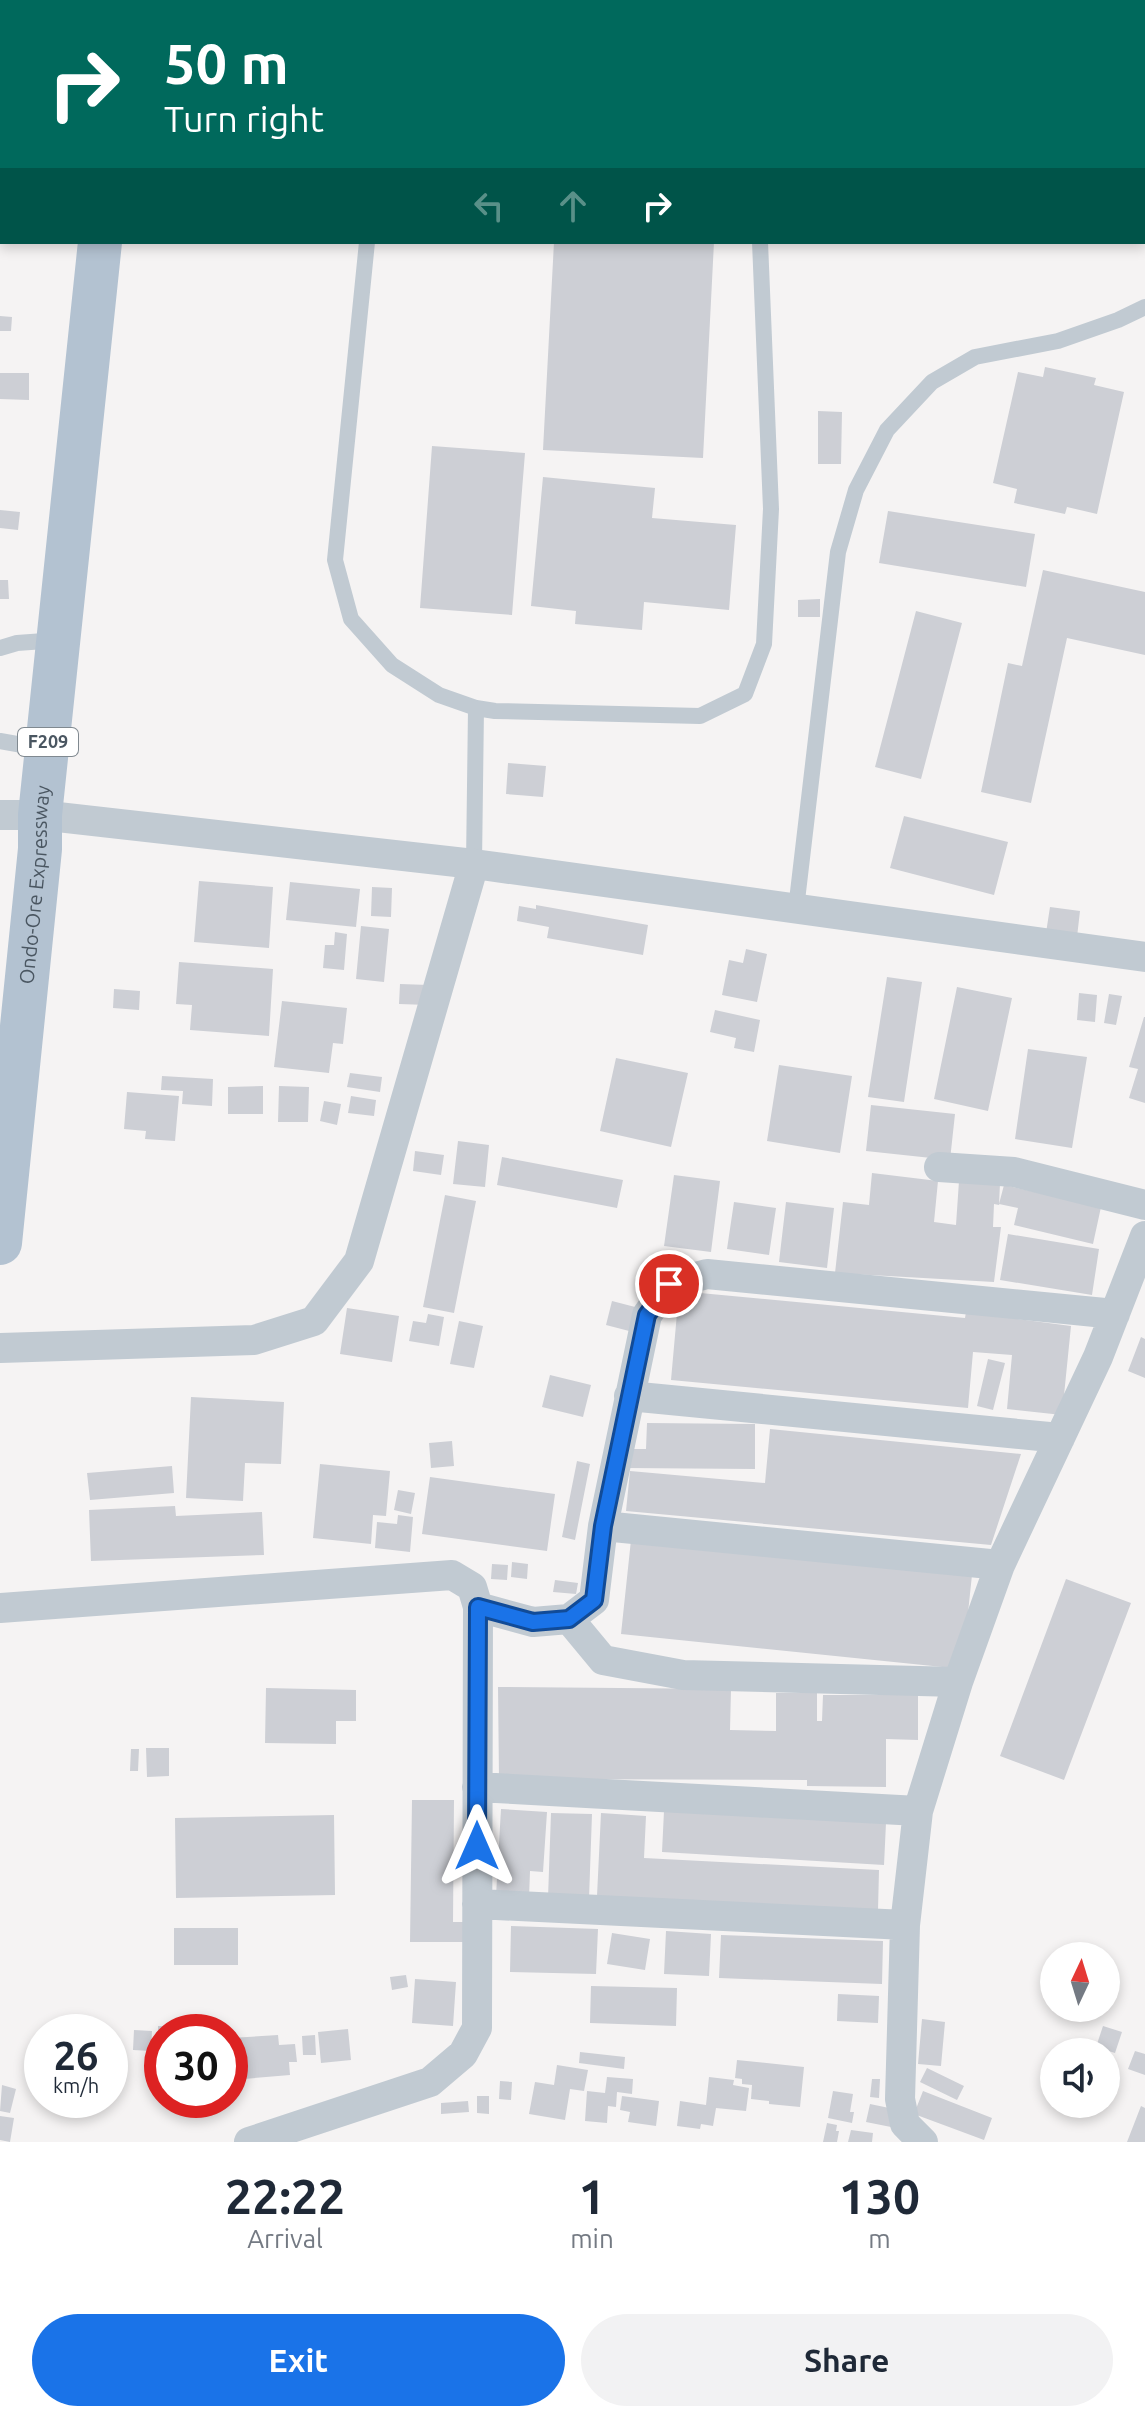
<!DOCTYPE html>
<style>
:root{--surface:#fff;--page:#f2f2f3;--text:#1f2937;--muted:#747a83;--accent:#1a73e8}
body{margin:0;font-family:Ubuntu,sans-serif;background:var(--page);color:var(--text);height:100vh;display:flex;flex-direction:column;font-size:30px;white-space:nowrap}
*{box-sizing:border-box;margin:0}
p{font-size:26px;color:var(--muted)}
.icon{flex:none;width:44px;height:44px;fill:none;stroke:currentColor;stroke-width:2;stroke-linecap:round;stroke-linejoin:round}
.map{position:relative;height:2142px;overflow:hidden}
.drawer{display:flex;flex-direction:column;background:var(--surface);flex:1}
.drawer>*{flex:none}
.top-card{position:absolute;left:0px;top:0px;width:1146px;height:244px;box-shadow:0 4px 12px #0003;background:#00695c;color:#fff;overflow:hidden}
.needle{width:52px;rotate:4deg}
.fabs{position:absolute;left:1040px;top:1942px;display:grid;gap:16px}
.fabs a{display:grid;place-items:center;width:80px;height:80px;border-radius:50%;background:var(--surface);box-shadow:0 4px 12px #0003;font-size:40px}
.speed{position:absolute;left:24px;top:2014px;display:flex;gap:16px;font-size:40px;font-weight:700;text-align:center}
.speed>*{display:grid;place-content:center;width:104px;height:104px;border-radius:50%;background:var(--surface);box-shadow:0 4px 12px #0003;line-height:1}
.speed small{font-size:20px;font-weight:400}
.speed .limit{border:12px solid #d22;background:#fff;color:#111}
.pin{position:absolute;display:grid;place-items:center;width:68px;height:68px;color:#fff;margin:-34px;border:4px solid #fff;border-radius:50%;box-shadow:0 2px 8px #0007}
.me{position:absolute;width:88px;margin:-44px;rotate:0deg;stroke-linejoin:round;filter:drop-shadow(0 0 6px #0008)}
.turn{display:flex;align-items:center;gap:28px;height:168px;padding:0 32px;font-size:36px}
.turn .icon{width:104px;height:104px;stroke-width:2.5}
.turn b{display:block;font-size:56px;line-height:68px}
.lanes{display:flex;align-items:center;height:76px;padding:0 32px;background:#0003;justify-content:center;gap:40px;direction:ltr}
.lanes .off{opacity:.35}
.eta{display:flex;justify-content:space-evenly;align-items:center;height:136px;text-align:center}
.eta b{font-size:48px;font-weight:700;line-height:56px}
.primary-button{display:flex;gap:16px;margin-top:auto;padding:16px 32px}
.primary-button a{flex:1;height:92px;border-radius:48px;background:var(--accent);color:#fff;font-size:32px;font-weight:700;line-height:92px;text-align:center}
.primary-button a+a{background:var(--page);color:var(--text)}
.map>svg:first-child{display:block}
.building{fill:#cdcfd5}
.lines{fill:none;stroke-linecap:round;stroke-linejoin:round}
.service{stroke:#c1cad2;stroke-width:16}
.minor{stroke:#c1cad2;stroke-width:30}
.primary{stroke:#b3c2d1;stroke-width:44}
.route-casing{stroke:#114b97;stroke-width:20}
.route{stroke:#1a73e8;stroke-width:14}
.labels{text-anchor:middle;stroke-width:8;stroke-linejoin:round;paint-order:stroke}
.shield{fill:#fff;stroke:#808990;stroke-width:2}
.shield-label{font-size:18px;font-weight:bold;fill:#4a5661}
.street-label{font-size:20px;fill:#4a5661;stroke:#fff}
</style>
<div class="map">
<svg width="1145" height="2142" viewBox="0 0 1145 2142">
<rect width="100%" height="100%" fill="#f5f3f3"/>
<path class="building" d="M554,242h160l-11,216 -160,-8z
M0,316l12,1 -1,14h-11z
M1045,367l51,11 -2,7 30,7 -27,122 -30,-7 -2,7 -51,-11 3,-14 -24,-6 25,-111 25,5z
M0,373h29v27l-29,-1z
M818,411l24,1 -1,52h-23z
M432,446l93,7 -13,162 -92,-7z
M543,477l112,11 -3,30 84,7 -7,85 -85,-8 -2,28 -67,-6 1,-13 -45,-5z
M0,510l20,2 -2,18 -18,-2z
M888,511l147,23 -9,53 -147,-24z
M1043,570l102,22v63l-78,-17 -36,165 -50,-11 27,-129 14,3z
M0,580h8l1,19h-9z
M820,599v18h-22v-17z
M916,611l46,12 -41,156 -46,-12z
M508,763l38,3 -3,31 -37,-3z
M904,816l104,26 -14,53 -104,-27z
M199,881l74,6 -4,61 -75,-6z
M290,882l70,7 -4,38 -70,-7z
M372,887l20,1 -1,29 -20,-1z
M536,905l112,20 -5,30 -96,-17 2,-11 -32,-6 2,-15 17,3z
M1050,907l30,4 -3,26 -31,-4z
M361,926l28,3 -5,53 -28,-3z
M335,932l12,2 -3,36 -21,-2 2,-23h9z
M746,949l21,5 -10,48 -35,-7 7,-35 14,3z
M179,962l94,7 -4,67 -79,-6 2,-25 -16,-1z
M887,977l35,5 -18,120 -36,-5z
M400,984l29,1 -1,20 -29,-1z
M957,987l55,11 -24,113 -54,-12z
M114,989l26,2 -1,19 -26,-2z
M1079,993l18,2 -2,27 -18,-2z
M1109,994l13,2 -6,29 -12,-2z
M282,1001l65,7 -4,36 -10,-1 -4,30 -55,-6z
M715,1010l45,10 -6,32 -20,-4 2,-10 -26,-6z
M1144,1017h1v86l-16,-5 9,-29 -9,-2z
M1028,1049l59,8 -15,91 -57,-9z
M616,1058l72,15 -17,74 -71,-16z
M779,1065l73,11 -12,77 -73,-12z
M350,1073l32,4 -2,15 -33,-5z
M162,1076l51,3 -1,27 -30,-2 1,-13 -22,-1z
M263,1086v28h-35v-27z
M279,1086l30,1 -1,35h-30z
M127,1092l52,4 -4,45 -30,-2 1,-8 -22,-2z
M351,1096l25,4 -2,16 -26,-3z
M324,1101l17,3 -4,21 -17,-4z
M871,1105l84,9 -5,46 -84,-9z
M458,1141l31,4 -4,42 -32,-3z
M415,1151l29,4 -3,20 -28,-4z
M502,1157l121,23 -6,28 -120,-23z
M872,1173l66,8 -4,41 22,3 3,-44 41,2 -1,22 -5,-1 -1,23h8l-7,55 -159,-9 8,-71 26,3z
M674,1175l46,6 -9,71 -47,-6z
M1004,1185l97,22 -8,37 -79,-19 4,-17 -19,-4z
M445,1195l31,6 -22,112 -31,-6z
M734,1202l42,6 -7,47 -42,-6z
M786,1202l48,6 -7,60 -48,-6z
M1008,1234l91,15 -7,46 -92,-15z
M679,1291l286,27 1,-6 105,14 -9,89 -55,-6 5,-54 -39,-3 -5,56 -297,-28z
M612,1301l27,7 -6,24 -27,-7z
M347,1308l52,8 -7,46 -52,-8z
M428,1314l16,3 -5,29 -30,-5 4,-20 13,2z
M459,1321l24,5 -9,42 -24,-4z
M1141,1337l4,2v39l-17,-7z
M988,1359l17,4 -12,47 -16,-4z
M550,1375l41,10 -8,32 -41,-10z
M191,1397l93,5 -3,62 -36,-1 -2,38 -57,-3z
M647,1423l108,1v45l-129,-1v-19h20z
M770,1429l251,25 -30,91 -365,-34 4,-40 135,12z
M452,1441l2,25 -23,2 -2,-25z
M577,1461l13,3 -15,76 -13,-3z
M320,1464l70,7 -4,45 -13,-1 -2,29 -58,-6z
M172,1466l2,27 -84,7 -3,-27z
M430,1477l125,17 -8,57 -125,-17z
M398,1490l17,3 -4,21 -17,-4z
M175,1506l1,10 86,-4 2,43 -173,6 -2,-51z
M398,1515l15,2 -3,35 -35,-4 2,-26 20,2z
M631,1540l341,35 -10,94 -341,-35z
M512,1562l16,2 -1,15 -16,-2z
M492,1564l16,1 -1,15 -16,-1z
M1066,1579l65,24 -67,177 -64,-24z
M555,1580l23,3 -2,11 -23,-2z
M498,1687l233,2 -1,41 46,1v-38h41v28h5l1,-26h95v45l-32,-1v48l-79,-1v-6l-308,-1z
M266,1688l90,2v31h-20v23l-71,-1z
M146,1748h23v28l-22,1z
M131,1749h8l-1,22h-8z
M412,1800h42l-1,122h11v20h-54z
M501,1809l46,3 -4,60 -13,-1 -1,27 -33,-2z
M664,1811l222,12 -2,42 -222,-13z
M551,1813l41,1 -3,85 -41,-1z
M601,1813l45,3 -2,42 235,12 -1,40 -281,-14z
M334,1815l1,80 -159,3 -1,-80z
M511,1926l87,3 -2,45 -86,-2z
M174,1928h64v37h-64z
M666,1931l45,3 -2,42 -45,-2z
M612,1933l38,6 -5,31 -38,-6z
M721,1935l162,6 -1,43 -163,-6z
M406,1975l2,12 -16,3 -2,-13z
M415,1979l41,3 -3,44 -41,-3z
M591,1986l86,2 -1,38 -86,-3z
M838,1994l41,2 -1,27 -41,-2z
M922,2019l23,3 -4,44 -23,-2z
M158,2026l31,1 -1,5h-26v17h-4z
M1103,2026l19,6 -7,21 -19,-6z
M348,2029l3,31 -30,3 -3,-31z
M134,2030l18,1 -1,20 -18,-1z
M278,2035l1,10 16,-1 2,18h-8l1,13 -58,5 -2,-42z
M315,2035l1,20h-13l-1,-19z
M1135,2051l10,3v21l-17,-6z
M580,2052l45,5 -1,12 -45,-6z
M737,2060l67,7 -4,40 -31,-3v-3l-18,-2 1,-14 -10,-1v-5l-7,-1z
M557,2065l31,5 -4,21 -14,-2 -5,31 -36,-6 6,-32 19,3z
M927,2068l37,18 -7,14 -37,-18z
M607,2077l26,2 -1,15 -15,-2 -1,15 -8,-1 -1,17 -22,-2 2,-30 18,2z
M709,2077l25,3 -1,5 16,3 -3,23 -30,-3 -3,18 -12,-2 -1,5 -23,-3 3,-25 26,4z
M872,2079h8l-1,19 -9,-1z
M500,2081l12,1 -1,18 -12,-1z
M2,2085l14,4 -6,24 -10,-2z
M833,2091l20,3 -3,18h4l-2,11 -24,-5z
M923,2091l69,27 -8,22 -70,-26z
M477,2096h12v18l-12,-1z
M622,2096l37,5 -3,25 -28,-4 2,-10 -10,-2z
M468,2101l1,11 -28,2v-11z
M870,2104l24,5 -3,18 -25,-5z
M1141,2106l4,2v34h-18z
M0,2116l14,2 -4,24 -10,-2z
M827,2123l10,2 -1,6h3l-2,11h-14z
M851,2130l22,3 -1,9h-24z"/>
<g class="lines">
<path class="service" d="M367,242l-32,318 16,59 41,46 47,30 37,13 19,3 205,5 45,-22 19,-50 7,-135 -11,-267
M0,648l17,-5 41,-3
M0,741l45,8
M474,864l2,-156
M796,909l42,-357 18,-62 31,-60 45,-48 43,-25 83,-16 60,-21 27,-13"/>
<path class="minor" d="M0,97h2
M0,815h40l434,49 671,93
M939,1167l75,5 131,33
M0,1348l254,-8 60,-19 45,-60 115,-397
M629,1396l431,42
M603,1526l397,39
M478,1607l55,15 36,-3 25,-19 9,-74 44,-211 22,-31 38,-10 408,40
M0,1608l452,-33 20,12 6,20 -1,421 -14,26 -33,28 -181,60
M569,1619l34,41 80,15 275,7
M477,1787l441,24
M477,1904l428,21
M923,2142l-18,-18 -5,-25 5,-174 13,-114 40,-129 42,-117 98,-208 47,-121"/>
<g class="primary">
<path d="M125,2v-2"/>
<path id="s1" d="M0,1243l40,-394v-34l60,-573"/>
</g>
</g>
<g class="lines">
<g class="route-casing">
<path id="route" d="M477,1846l1,-239 55,15 36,-3 25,-19 9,-74 44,-211 22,-31"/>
</g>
<use href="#route" class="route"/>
</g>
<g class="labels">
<rect class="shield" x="18" y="728" width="60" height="28" rx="6"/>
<g class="shield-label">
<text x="48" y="748">F209</text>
</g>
<g class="street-label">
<text dy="7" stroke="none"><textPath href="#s1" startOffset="360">Ondo-Ore Expressway</textPath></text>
</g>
</g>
</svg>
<div class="fabs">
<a><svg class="needle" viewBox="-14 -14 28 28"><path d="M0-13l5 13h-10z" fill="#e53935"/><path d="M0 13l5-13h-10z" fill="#747a83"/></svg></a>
<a><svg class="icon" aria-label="sound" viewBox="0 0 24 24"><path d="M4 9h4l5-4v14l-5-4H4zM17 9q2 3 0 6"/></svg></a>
</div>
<div class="speed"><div>26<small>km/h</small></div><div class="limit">30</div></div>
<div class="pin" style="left:669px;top:1284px;background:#d93025"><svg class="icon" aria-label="arrive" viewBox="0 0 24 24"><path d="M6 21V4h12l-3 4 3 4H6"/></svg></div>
<svg class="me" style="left:477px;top:1846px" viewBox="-20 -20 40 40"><path d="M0-17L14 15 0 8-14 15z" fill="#1a73e8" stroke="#fff" stroke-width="4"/></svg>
<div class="top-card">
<div class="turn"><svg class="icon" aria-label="right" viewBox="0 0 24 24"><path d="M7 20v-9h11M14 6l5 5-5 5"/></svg><div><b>50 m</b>Turn right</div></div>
<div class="lanes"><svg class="icon off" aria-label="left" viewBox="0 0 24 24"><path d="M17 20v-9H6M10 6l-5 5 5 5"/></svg><svg class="icon off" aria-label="ahead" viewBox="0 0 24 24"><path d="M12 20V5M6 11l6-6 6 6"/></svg><svg class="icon" aria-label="right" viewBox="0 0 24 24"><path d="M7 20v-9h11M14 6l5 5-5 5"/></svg></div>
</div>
</div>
<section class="drawer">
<div class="eta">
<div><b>22:22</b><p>Arrival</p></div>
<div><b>1</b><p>min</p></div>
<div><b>130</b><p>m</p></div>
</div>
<div class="primary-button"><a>Exit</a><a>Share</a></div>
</section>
